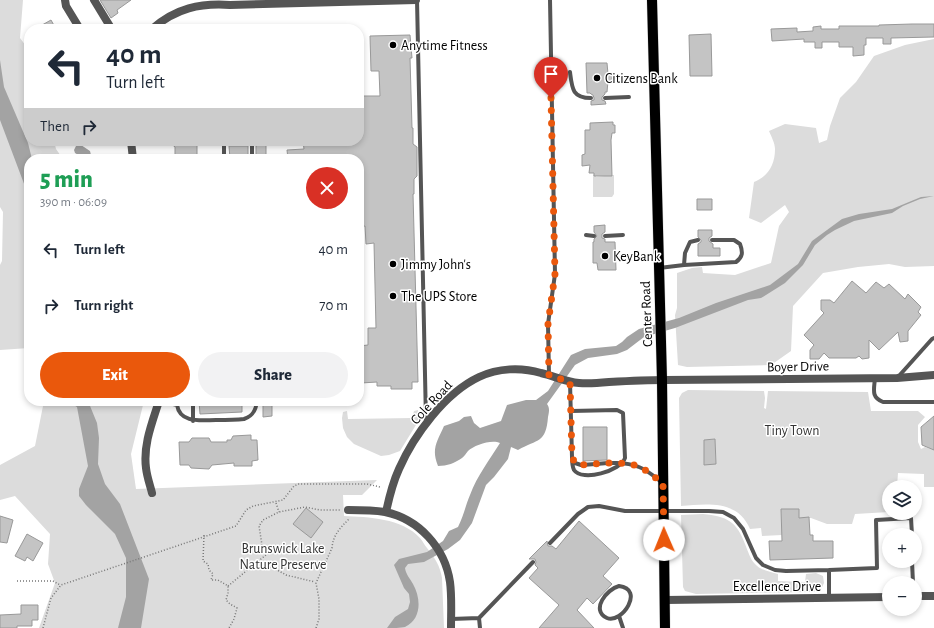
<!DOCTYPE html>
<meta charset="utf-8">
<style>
:root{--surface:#fff;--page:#f2f2f3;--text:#1f2937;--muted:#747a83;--accent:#ea580c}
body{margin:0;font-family:"Alegreya Sans",sans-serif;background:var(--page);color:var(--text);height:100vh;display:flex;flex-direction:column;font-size:15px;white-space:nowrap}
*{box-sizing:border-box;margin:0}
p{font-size:13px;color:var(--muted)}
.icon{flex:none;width:22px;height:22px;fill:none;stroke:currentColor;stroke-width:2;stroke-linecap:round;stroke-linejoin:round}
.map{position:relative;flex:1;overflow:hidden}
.panel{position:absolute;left:24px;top:154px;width:340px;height:252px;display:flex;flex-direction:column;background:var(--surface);border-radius:16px;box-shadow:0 2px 6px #0003}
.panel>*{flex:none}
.banner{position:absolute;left:24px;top:24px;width:340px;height:122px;border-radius:16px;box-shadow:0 2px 6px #0003;background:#fff;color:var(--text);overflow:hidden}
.controls{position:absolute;left:882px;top:480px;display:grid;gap:8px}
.controls a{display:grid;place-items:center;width:40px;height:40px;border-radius:50%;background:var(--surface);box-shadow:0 2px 6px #0003;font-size:20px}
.pin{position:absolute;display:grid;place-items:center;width:34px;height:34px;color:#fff;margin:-41px -17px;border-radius:50% 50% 50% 0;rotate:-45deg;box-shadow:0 0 4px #0007}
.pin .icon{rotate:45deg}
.me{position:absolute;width:44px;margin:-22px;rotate:359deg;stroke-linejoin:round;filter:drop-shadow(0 0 3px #0008)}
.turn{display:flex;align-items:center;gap:14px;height:84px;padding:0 16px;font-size:18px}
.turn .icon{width:52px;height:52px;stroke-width:2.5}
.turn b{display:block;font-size:28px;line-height:34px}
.then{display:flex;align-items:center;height:38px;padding:0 16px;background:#0003;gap:8px;font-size:15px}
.round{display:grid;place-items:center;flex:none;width:42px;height:42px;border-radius:21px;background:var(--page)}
.head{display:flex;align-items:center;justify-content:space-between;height:68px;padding:0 16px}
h1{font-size:24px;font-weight:800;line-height:30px;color:#1e9e55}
.cta{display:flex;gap:8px;margin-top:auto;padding:8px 16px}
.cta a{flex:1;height:46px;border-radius:24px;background:var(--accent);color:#fff;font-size:16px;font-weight:800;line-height:46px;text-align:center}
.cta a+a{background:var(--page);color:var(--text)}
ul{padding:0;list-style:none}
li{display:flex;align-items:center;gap:12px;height:56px;padding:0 16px}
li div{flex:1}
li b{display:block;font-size:15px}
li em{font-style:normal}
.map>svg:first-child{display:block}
.green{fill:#dcdcdc;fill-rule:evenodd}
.water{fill:#a3a3a3}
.building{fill:#c4c4c4;stroke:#999}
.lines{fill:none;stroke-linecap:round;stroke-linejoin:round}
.primary-casing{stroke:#dbdbdb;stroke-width:11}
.path{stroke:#777;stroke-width:1.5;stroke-dasharray:1 2;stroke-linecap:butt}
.lane{stroke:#555;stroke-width:4}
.street{stroke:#555;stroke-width:8}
.primary{stroke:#000;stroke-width:10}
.route{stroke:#ea580c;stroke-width:7;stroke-dasharray:0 12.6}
.poi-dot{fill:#000;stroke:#fff;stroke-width:1.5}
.labels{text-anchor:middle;stroke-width:3;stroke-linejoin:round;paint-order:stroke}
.poi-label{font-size:14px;fill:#000;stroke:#fff;text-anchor:start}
.street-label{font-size:14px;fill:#000;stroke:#fff}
.park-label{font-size:14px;fill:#333;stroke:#fff}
</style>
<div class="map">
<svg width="934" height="628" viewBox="0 0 934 628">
<rect width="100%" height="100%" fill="#fff"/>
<path class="green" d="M0,0h23l-3,38 9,12v91h25l2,8 7,10h-34v189l-29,2v-85l2,-4 1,-49 -3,-5z
M934,39v227l-29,1 -16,-3 -31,3 -35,6 -30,33 -2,45 -20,14 -84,2 -9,-2 -3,-50 2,-7v-35l15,-5 10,-1 1,6 32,2 36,-12 8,-37 10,-14 -4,-7 -24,18 -12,-5 5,-36c15,-6 21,-18 21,-33 0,-6 -4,-13 -6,-18l16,-7 31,4 3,15 8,-3 3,-14 10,-28 16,-16 18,-26 31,-11z
M596,172v5l18,-2v19l-2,3h-19v-22z
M688,390l76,1 1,7 -1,10 2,1 2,-18 100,1 3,19h47l7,6 -7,8v17l3,7 4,-2 9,3v37h-10v-13l-26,-1 -1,14h-8v25l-34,2 -3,10h-25l-16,-6h-12l-1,-9h-17l1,26 -20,1 -1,-8 -11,1c-12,-29 -42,-25 -69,-23l-2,-108 3,-5zM715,439l1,25h-12v-24z
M44,401h100l-13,53 5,35 241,-9 -15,15h-19l1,21c24,1 58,2 76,22 3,3 4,7 7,10 8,10 13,18 15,30l2,50h-405l16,-45 -7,-19 2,-30 -35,-38 -15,4v-35l35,-19z
M418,410l1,10 -19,31 -11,4 -8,1 -27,-12 -7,-7 -4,-9 -1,-10 1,-6 4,-1 1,8 64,-1 2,-7z
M703,514c24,2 34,8 42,30 3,7 5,15 10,20 5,6 15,8 23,10v7l27,1 1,-8 10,-1 7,3 1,7 -3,6 -8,3 -117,2 -11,-3 -2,-4 -2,-72z"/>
<path class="water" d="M0,60l4,27 24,56 4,16h-3v38l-29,-77z
M81,145l9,6 2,8h-11l-1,-3 -5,-3 -1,-3 2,-4z
M934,196l-14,3 -17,7 -11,7 -38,8 -19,9 -8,5 -12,10 -12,20 -18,18 -24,15 -13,2 -73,28 -31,9 -17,13 -10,4 -29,4 -13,7 -28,39c3,4 2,8 1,13 -2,26 -10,22 -30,33l-7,-3 -3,12 -14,18 -8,8 -14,38 -12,17 -12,9 -24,13 -16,2 -3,4c1,7 5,10 8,16 8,14 9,35 -8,43 -4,1 -13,1 -18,1l8,-11 13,-8 2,-7 -1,-8 -5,-6 -10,-23 5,-6 28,-7 16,-11 6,-10 9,-4c6,-12 7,-20 12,-32 7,-19 20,-36 30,-52 -8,-4 -26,2 -32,8 -2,2 -3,5 -6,7 -7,5 -15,8 -24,8 -7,-17 -1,-24 6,-40l15,-5 5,-4 7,-1 3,7 6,5 21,-7 6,-16 19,-5h10l12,-9 23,-36 14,-6 31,-3 6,-4 5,-5 12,-8 40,-11 37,-15 54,-18 28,-21 14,-23 30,-22 17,-5 33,-5 29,-12z
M66,401h22l9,22 2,15 -1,26 7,20 15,20 29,75 -8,49h-23l8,-31v-39l-11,-24 -29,-29 -7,-9v-7l9,-23 -11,-59z"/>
<path class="building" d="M100,0h31l-14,10 1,3 -7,5z
M51,20l5,9h-21z
M912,24h22v13l-43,1v6h-8v-6h-17v7h-2v10l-11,1v-9h-14v-5h-17v6h-7v-6h-11v-3l-32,2 -1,-12 26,-1v4l16,-1v-4l8,-1v3h18v-3h40v-1z
M711,34l1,42h-22l-1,-41z
M410,35l2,23h-2l2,70h1v16l4,3v29l-3,3v15h-1l5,188h-6v7h-21v-3h-14v-4l-16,1v-2h-2v-35l9,-1v-17h8l-2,-85 -8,1 -1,-18 -6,1v-68h-71l-1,-9 17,-1 -1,-8h56v-45h21l-1,-25h-8l-1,-35z
M586,63h21l1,11h4v7h-4l-1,11h-2v2l-3,3v3l3,1 1,3 -15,1v-4l3,-1v-2l-1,-3 -2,-1 -1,-1h-3z
M613,122v3h2v8h-3l-1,7 1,36h-18v-3h-5l1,-8 -8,1v-11l3,-1v-24h5v-7z
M168,141h29v14h-22v-8z
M266,141v18h-10v-13h1v-4z
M229,146h19v13h-18z
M697,199h15v11h-15z
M605,225v7l-3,2v4l3,1v3h10l1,28h-18l-1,-7h-4v-21h1v-3l3,-3 -3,-4v-6z
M698,230h14v6l-3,2v3l4,3v4h7v8h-22v-12l3,-2v-2l-3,-3z
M852,281l14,12 10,-11 8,6 5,-4 16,15 3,-5 13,13 -3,5 3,3 -13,16v10l-8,1 -2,-10 -19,18 -10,-10v18l-7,1 -3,-3 -3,2h-27l-5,-5 -5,6h-9v-9l4,-5 -10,-10 20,-22 -3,-3v-10h9l4,3z
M199,401h43v11l-42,2z
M263,401h9v15l-9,1z
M934,416v34l-12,-5 -1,-18z
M583,427h24v33l-24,1z
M251,435v5h6l1,20 -6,1v5h-18v-3l-22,2 -3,4 -18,-1 -2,-3h-9l-1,-23h10l3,-4h17l2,4h16v-2h4l2,-4z
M715,439l1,25 -12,1v-25z
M306,508l17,14 -12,16 -18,-14z
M781,509h18v9l10,-1 1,18h3v6h20v17l-63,2 -1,-19h13z
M0,516l13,4 -6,23 -7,-1z
M579,521l40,37 -16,18 9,8 -19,20 -6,-6 -10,12 17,18h-55l20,-23 -30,-27 9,-10 -3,-3 1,-3 -1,-3h-6l18,-18 1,5h4l4,3z
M27,534l16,9 -10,18 -6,-4 -2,4 -10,-5z
M21,605h17v15h-6v6h-15v2h-17v-13l21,-1z"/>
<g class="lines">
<g class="primary-casing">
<path id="primary" d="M652,0l10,380 3,248"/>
</g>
<path class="path" d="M276,503l3,9
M204,535l-1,26 5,3 1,6 4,4 -2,6h7l10,6v7l-2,7 4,4 7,4 -3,11 -5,9
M259,561l7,8 6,-2 14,8 29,7
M17,581h36l7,4
M228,586l39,-32 1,-6 -6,-3 -3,-19 4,-6 16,-8 26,-5 15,3h20
M43,628l8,-30 10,-13 175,-59 10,-16 7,-4 30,-6 11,-14 5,-2h68l13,3
M316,628l3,-9v-20l-3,-16 16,-35c1,-13 8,-20 17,-29"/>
<path class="lane" d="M417,0l9,421
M570,72c2,16 2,26 21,26
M605,98l24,-1
M224,141v18
M252,141v18
M586,235l8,1
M605,236l18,-1
M684,265l1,-12 5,-11 8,-2
M659,268l25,-3 52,-3c7,-5 7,-10 4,-18l-6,-4h-22
M549,375l-1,-51 7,-50 -5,-274
M898,377l34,-38 2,-1
M875,378c-1,12 -4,19 8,24h51
M570,382l2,75c0,4 0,9 2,13 8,12 47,1 51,-12l-2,-45 -6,-3 -46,1
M162,401l15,4c3,19 25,15 39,15 9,0 19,0 28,-1 9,-3 12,-9 13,-18
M193,401v20
M573,460l2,3 6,2c18,-1 41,-5 58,2 8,3 16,10 24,16
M550,543l28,-29 10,-7 11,-1 26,5h84l14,1 11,6 9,11 13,29 7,7 12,5 11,1 43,-1
M912,561l1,22
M619,586c26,3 3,38 -12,32 -17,-8 0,-29 12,-32z
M829,598v-28l48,-2 -1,-48 35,-2 1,17
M619,616l4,12
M479,618l54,-56
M451,619l28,-1 1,10"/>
<path class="street" d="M65,0l1,6 14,23
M94,0l17,28
M152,29c24,-21 48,-26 78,-24l186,-5
M131,141l2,18
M152,493c-2,-8 -5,-16 -6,-25 -3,-23 6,-45 13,-67
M348,510c13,0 25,0 37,2 34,7 60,36 65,70 2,15 1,31 1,46
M386,512c3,-14 7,-30 13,-43 15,-34 46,-76 80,-92 19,-9 42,-10 62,-4 13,3 25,9 38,10 10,1 20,0 30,-1 18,-1 37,-2 55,-2 77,-1 155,-2 233,-2l37,-3
M915,596h19
M665,600l224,-3"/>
<use href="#primary" class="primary"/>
</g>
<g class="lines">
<path class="route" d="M551,98l4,176 -7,50 1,51 21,7 2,75 3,6 6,2c18,-1 41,-5 59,2 8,4 15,11 23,16l1,57"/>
</g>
<g class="poi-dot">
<circle cx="393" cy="45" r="4"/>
<circle cx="597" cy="78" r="4"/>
<circle cx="605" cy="256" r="4"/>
<circle cx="393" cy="264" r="4"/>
<circle cx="393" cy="296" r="4"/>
</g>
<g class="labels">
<g class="poi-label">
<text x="401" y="50">Anytime Fitness</text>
<text x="605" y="83">Citizens Bank</text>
<text x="613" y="261">KeyBank</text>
<text x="401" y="269">Jimmy John's</text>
<text x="401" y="301">The UPS Store</text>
</g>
<g class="street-label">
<text transform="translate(646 314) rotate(-92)" y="5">Center Road</text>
<text transform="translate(798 366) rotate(-1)" y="5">Boyer Drive</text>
<text transform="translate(431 402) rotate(-47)" y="5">Cole Road</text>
<text x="777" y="591">Excellence Drive</text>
</g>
<g class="park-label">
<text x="792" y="435">Tiny Town</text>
<text x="283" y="553">Brunswick Lake<tspan x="283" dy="16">Nature Preserve</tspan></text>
</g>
</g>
</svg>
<div class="controls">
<a><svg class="icon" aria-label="layers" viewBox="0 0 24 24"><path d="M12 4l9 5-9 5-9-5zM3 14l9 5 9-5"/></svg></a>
<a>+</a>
<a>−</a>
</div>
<div class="pin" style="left:551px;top:98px;background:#d93025"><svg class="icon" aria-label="arrive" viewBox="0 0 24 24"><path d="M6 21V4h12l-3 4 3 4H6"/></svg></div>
<svg class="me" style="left:664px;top:540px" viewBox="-20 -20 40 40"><circle r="19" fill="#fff"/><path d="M0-13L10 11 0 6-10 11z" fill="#ea580c"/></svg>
<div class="banner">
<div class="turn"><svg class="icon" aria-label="left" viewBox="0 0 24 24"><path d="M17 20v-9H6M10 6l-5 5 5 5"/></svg><div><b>40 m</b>Turn left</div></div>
<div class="then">Then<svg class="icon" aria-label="right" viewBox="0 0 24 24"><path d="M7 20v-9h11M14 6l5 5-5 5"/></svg></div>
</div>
<section class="panel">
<div class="head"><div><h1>5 min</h1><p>390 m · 06:09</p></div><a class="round" style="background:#d93025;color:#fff"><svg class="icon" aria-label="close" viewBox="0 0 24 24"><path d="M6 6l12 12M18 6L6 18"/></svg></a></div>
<ul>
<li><svg class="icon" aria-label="left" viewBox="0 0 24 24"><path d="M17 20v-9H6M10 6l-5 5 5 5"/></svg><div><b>Turn left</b></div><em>40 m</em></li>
<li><svg class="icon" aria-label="right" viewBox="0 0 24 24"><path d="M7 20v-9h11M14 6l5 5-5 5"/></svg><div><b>Turn right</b></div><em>70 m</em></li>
</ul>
<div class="cta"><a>Exit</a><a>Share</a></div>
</section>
</div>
